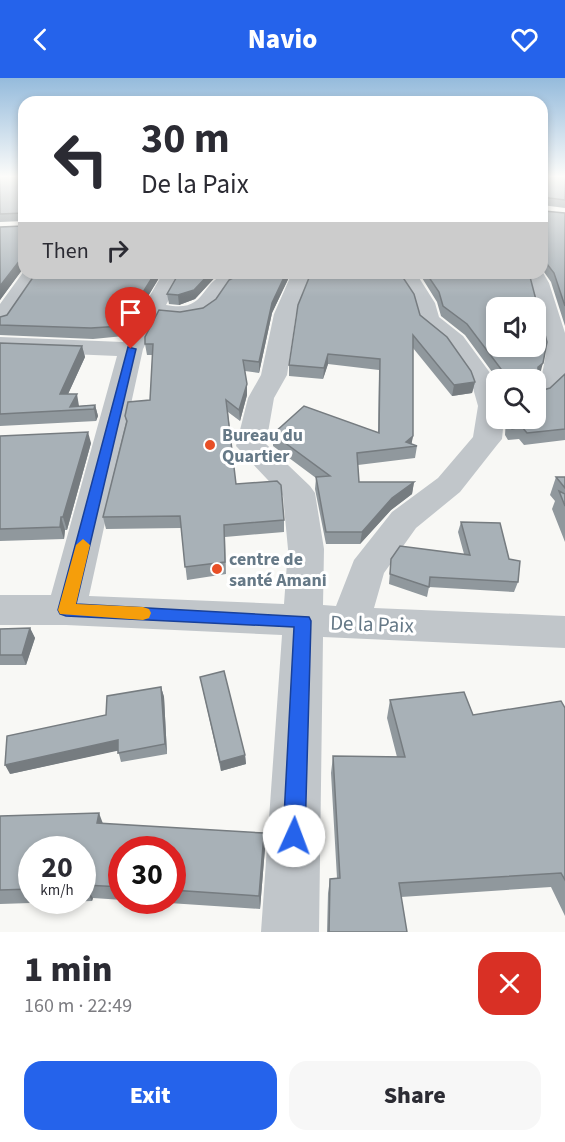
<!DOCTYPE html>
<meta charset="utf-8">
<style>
:root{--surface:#fff;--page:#f7f7f7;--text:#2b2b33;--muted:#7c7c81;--accent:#2563eb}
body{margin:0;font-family:"Source Sans 3",sans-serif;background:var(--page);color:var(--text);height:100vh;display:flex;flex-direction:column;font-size:22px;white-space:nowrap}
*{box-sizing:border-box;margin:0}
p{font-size:20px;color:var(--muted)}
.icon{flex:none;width:33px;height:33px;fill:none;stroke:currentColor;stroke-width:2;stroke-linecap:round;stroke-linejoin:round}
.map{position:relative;height:854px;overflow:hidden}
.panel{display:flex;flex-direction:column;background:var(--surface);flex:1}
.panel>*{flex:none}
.guide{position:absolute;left:18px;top:18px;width:530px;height:183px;border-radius:18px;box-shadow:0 3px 9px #0003;background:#fff;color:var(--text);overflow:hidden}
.buttons{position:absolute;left:486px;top:219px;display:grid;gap:12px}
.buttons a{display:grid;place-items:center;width:60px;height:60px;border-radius:12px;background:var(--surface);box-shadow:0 3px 9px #0003;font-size:30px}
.speed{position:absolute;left:18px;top:758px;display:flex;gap:12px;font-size:30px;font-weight:700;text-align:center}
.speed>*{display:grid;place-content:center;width:78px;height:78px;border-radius:50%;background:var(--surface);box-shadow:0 3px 9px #0003;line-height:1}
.speed small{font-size:15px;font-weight:400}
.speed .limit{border:9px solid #d22;background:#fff;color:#111}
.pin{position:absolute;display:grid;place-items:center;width:51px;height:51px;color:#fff;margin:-62px -26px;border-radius:50% 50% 50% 0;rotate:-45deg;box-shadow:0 0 6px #0007}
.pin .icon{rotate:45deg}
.me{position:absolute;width:66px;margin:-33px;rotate:2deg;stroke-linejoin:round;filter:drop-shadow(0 0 4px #0008)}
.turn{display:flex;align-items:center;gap:21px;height:126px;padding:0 24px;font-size:27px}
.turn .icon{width:78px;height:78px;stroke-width:2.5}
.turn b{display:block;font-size:42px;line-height:51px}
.then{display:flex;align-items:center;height:57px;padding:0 24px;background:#0003;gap:12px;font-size:22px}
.round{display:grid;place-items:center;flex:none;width:63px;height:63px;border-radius:18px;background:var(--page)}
.head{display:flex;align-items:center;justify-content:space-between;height:102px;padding:0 24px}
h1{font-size:36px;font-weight:800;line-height:45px}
.cta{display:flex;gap:12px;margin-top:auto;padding:12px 24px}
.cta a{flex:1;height:69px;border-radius:18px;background:var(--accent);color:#fff;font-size:24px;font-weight:800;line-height:69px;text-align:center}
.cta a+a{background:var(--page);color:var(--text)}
header{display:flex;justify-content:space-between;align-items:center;height:78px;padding:0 24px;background:var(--accent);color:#fff;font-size:27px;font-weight:800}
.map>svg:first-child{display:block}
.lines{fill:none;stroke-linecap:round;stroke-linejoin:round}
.minor{fill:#c1c6ca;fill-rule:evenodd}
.wall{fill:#90989d;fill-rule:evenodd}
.shaded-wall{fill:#767c80}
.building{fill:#a8b1b7;stroke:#767c80;stroke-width:1.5;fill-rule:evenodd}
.route{fill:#2563eb;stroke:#184099;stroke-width:1.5}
.slow{fill:#f59e0b}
.poi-dot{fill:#e84f26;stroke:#fff;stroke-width:2}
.labels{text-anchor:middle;stroke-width:6;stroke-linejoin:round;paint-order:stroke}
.poi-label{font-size:18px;font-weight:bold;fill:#667987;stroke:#fff;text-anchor:start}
.near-street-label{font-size:21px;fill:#667987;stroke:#fff}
</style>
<header><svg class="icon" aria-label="back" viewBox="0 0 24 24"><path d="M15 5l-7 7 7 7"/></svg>Navio<svg class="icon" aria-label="heart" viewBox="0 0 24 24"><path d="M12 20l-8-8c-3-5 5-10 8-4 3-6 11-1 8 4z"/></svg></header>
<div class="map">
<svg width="565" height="854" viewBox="0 0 565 854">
<rect width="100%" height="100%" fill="#f8f8f5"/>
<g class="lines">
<path class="minor" d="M24,193v2h18l-34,51 -8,2v-22z
M542,193l7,12 16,50v47l-20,18 -9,2v-20l6,-5 4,-22 -17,-70 -6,-10z
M163,195h20l-17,32c43,8 32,-24 63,-32 7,-2 16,0 24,0 -7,10 -20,11 -28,19 -4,4 -6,11 -10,16 -13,13 -39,12 -55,9l-17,32 -54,247 195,8 4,-55 -5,-53 -47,-50 12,-48 13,-23 13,-61 18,-41h20l-16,41 -9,61 -13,23 -8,46 44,42 5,7 9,56 -1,56 13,1 18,-46 38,-48 46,-34 35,-41 5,-31 -7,-25 -24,-35 -26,-21 -6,-22 -19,-30h20l19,30 4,14 24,19 33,45v37h8l-2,21 -5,6 -37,47 -44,36 -32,45 -10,35 191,8v32l-242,-11 -4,295h-58l21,-297 -216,-10h-66v-30h51l66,-239 -117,-5v-14l123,5z"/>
</g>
<path class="wall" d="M0,99h24v93h-2l-22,30v-73l23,-1v-5l-23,1z
M542,99h23v31l-23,-3v4l2,2 21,2v113l-14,-44 -9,-13z
M162,195l-38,63 -31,3 -93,-4v-18z
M179,195h45l-6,1 -23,25 -16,6 -10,-1 -2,-10z
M243,195h48l-19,40 -13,60 -14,-2 2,24 -7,26 -12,-9 8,72 48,36v12l-59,5 1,37 -39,6 -6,-52 -75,1 -3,-12 23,-95 -1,-6 25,-16 3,-45h-6l-2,-11 35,-32 23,-4 13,-9z
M419,195h110l11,101 -2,2 -1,13 3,2 10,-3 15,-14v66l-41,5 -5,-6 -11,1 -3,-5 1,-17h30v-38h-38l-33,-45 -24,-19 -4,-14z
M420,237l55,67 -3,11 -20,3 -39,-48v88l-2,8 6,2 -2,12 -57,7 1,17h55l-2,12 -21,16 -31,34h-34l-11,-55 1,-11 -43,-32v-12l105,-2 1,-62 -51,-6 -5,15 -34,-3v-11z
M0,265l82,3 3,11 -17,37 11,12 16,-1 3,11 -2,5 -96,5z
M0,358l91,7 -24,87h-2l-1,9 -64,2z
M556,399h9v65l-13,-33 3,-8 -5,-6z
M461,444l48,37 9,23 -4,10 -85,-5 -2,10 -38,-13 2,-25 73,-5 -6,-22z
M30,550l5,10 -9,27h-26v-36z
M200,599l45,78 1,9 -25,7z
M161,609l3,10 3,57 -46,8 -3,-12 -108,24 96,-59z
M390,622l83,15 92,-7v208l-14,-29 -150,10 6,35h-80l1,-39 2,-14 7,-1 -6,-105 2,-17 64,1 -10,-39z
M0,738l103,8 162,24 -5,61 -167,-11 -1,3 -92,3zM32,771h50v51h-50zM122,771h50v51h-50z"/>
<path class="shaded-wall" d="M20,182l2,10 -22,30v-14z
M542,182h2l-2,9z
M155,195h7l-38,63 -2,-10z
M210,195h14l-6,1 -23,25 -16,6 -1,-10z
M286,195h5l-19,40 -13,60v-11l13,-59z
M82,268l3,11 -22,48 -3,-11z
M328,276v10l-5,15 1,-11z
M543,285l-3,11 -5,4 3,-11z
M475,304l-3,11 -20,3 2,-11z
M247,306v11l-7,26 -1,-11z
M77,316l2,12 -9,1z
M95,327l3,11 -2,5 -2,-12z
M88,354l3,11 -24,87 -4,-13z
M413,358l-2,11 -5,-5z
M414,404l-2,12 -21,16 -31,34 2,-12 30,-34z
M61,439l4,13 -1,9 -4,-12z
M30,550l5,10 -9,27 -4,-10z
M161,609l3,10 3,57 -2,-10z
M118,662l3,10 -111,24 -5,-9z
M245,677l1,9 -25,7 -1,-9z
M99,735l6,16 -8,-6z
M264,755l1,15 -5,61 -1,-13z
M85,807l8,13 -1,3 -7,-13z"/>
<path class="building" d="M0,99h24v84l-4,-1 -20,26v-59l23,-1v-13l-23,1z
M542,99h23v23l-23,-3v12l2,2 21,2v93l-11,-33 -10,-13h-2z
M36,195h119l-33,53 -31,2 -91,-3v-8l7,-2z
M179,195h31l-16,17 -16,5 -11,-1z
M243,195h43l-14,30 -13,59 -16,-2 4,24 -8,26 -13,-10 10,84 41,-3 4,4 3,35 -60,5 1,37 -40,5 -5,-51 -77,1 24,-96 -2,-5 3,-14 22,-2 3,-56h-8v-7l14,-27 21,2 23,-4 13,-9 13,-19z
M311,195h89l14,21 6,21 27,22 24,34 4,11 -21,3 -41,-50v101l-7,6 11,4 -60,7 2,29h55l-22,16 -30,34h-36l-10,-55 14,-1 -57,-42 31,-28 75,27 1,-74 -52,-5 -4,14 -35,-3 9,-60z
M426,195h103l18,69 -4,21 -5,4 -1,22 3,2 10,-3 15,-14v55l-38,4 -5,-6 -10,2 -4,-5v-6h28v-38h-35v-11l-34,-45 -24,-18 -4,-14zM496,230h40v38h-40z
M0,265l82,3 -22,48h17l-7,13 25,-2 -1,4 -94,5z
M88,354l-25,85h-2l-1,10 -60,2v-93z
M556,399h9v11z
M559,413l6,3v12z
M461,444l39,1 9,36 11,2 -2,21 -88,-5 -1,10 -39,-13 1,-15 9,-13 70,9z
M30,550l-8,27h-22v-26z
M224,593l21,84 -25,7 -20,-85z
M161,609l4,57 -47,9v-13l-113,25 2,-29 99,-21 1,-19z
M464,614l9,23 88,-14 4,7v172l-4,-7 -162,10 8,49h-78l1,-53 10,-1 -7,-122 72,1 -15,-57z
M99,735l-2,10 167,10 -5,63 -87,-6v-41h-50v38l-37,-2v3h-3v-39h-50v40l-32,1v-74z"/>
<linearGradient id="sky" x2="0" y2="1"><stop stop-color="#95bbdc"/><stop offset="0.45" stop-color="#fcfcfa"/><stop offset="1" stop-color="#fcfcfa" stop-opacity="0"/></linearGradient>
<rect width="565" height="219" fill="url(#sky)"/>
<path class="route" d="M128,269l8,2 -60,255 233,13 2,4 -6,215 -3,8 -8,3 -8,-3 -3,-8 11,-209 -228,-11 -6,-2 -2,-4z"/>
<path class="slow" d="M83,461l7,6 -14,59 67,3 6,2 2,4 -2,5 -6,2 -83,-6 -2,-4 18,-65z"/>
<g class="poi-dot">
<circle cx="210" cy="367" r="6"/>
<circle cx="217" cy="491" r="6"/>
</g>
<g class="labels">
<g class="poi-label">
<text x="222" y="363">Bureau du<tspan x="222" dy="21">Quartier</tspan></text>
<text x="229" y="487">centre de<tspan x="229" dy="21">santé Amani</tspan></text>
</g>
<g class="near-street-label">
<text transform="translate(372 546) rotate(2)" y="7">De la Paix</text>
</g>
</g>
</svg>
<div class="buttons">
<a><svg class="icon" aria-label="sound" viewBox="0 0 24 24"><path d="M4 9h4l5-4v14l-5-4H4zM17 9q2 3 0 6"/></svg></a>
<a><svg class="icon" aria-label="search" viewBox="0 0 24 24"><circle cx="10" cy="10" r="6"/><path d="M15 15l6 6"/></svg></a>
</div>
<div class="speed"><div>20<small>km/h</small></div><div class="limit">30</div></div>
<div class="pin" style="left:131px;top:271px;background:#d93025"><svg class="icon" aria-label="arrive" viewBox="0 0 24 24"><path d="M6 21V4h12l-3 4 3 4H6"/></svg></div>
<svg class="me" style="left:294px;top:758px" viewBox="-20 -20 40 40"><circle r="19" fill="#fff"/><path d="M0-13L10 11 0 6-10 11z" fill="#2563eb"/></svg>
<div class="guide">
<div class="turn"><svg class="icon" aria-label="left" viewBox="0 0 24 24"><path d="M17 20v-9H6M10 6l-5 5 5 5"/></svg><div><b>30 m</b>De la Paix</div></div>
<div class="then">Then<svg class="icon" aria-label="right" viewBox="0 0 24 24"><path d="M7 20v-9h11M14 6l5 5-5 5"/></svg></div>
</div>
</div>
<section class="panel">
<div class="head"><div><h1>1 min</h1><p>160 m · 22:49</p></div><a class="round" style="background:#d93025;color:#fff"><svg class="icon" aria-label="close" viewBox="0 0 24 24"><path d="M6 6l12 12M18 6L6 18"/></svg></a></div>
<div class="cta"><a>Exit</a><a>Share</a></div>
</section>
